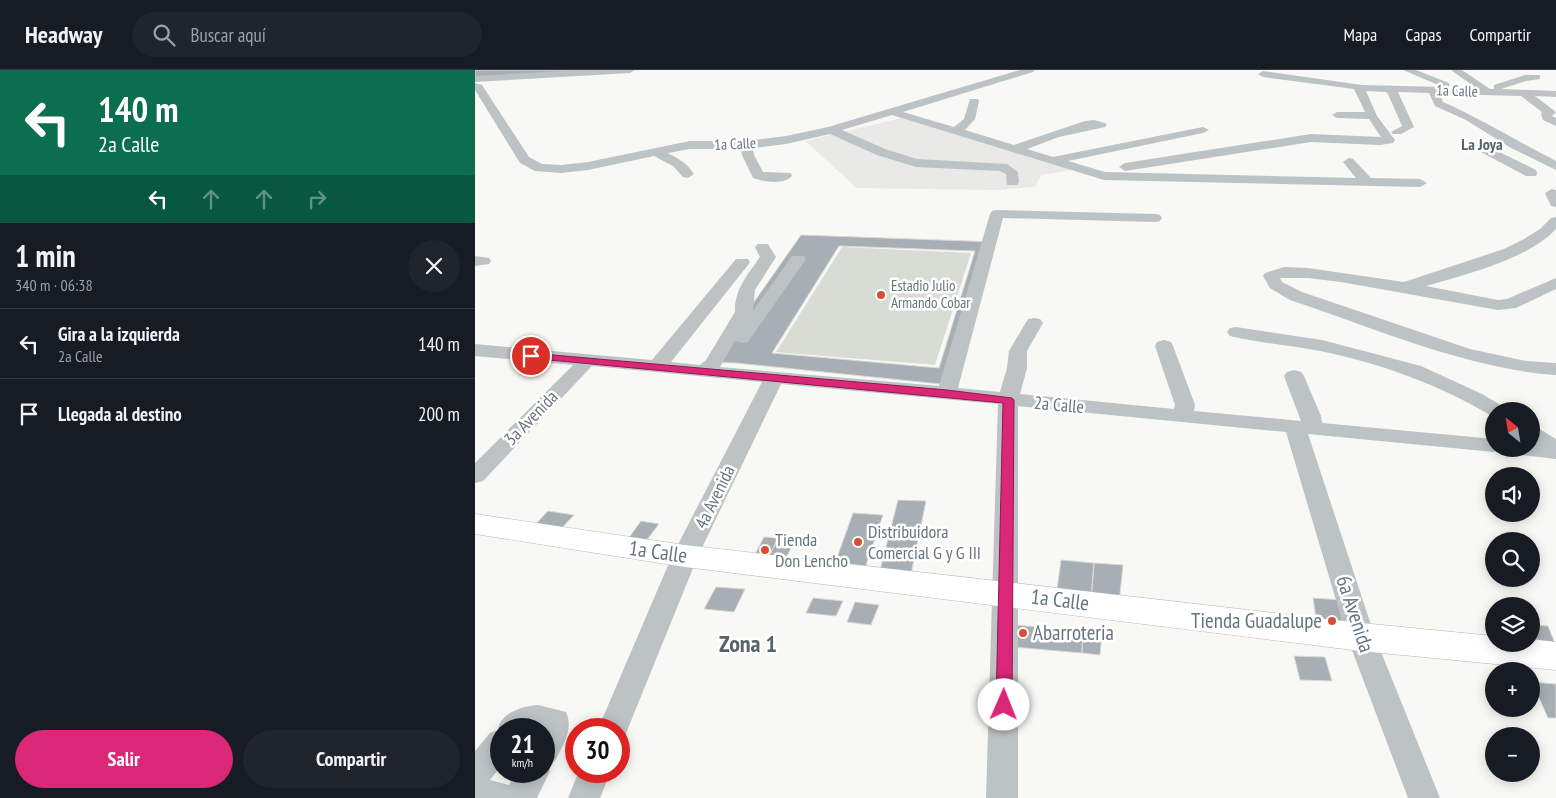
<!DOCTYPE html>
<html lang="es">
<meta charset="utf-8">
<style>
:root{--surface:#171b24;--page:#20242c;--text:#f1f3f6;--muted:#9ea1a6;--line:#363941;--accent:#db2777}
body{margin:0;font-family:"PT Sans Narrow",sans-serif;background:var(--page);color:var(--text);height:100vh;display:flex;flex-direction:column;font-size:19px;white-space:nowrap}
*{box-sizing:border-box;margin:0}
p{font-size:16px;color:var(--muted)}
.icon{flex:none;width:28px;height:28px;fill:none;stroke:currentColor;stroke-width:2;stroke-linecap:round;stroke-linejoin:round}
.map{position:relative;flex:1;overflow:hidden}
.side{display:flex;flex-direction:column;background:var(--surface);width:475px}
.side>*{flex:none}
.guide{background:#0b6e4f;color:#fff;overflow:hidden}
.needle{width:32px;rotate:330deg}
.buttons{position:absolute;left:1010px;top:332px;display:grid;gap:10px}
.buttons a{display:grid;place-items:center;width:55px;height:55px;border-radius:50%;background:var(--surface);box-shadow:0 2px 12px #0003;font-size:25px}
.speed{position:absolute;left:15px;top:648px;display:flex;gap:10px;font-size:25px;font-weight:700;text-align:center}
.speed>*{display:grid;place-content:center;width:65px;height:65px;border-radius:50%;background:var(--surface);box-shadow:0 2px 12px #0003;line-height:1}
.speed small{font-size:12px;font-weight:400}
.speed .limit{border:8px solid #d22;background:#fff;color:#111}
.pin{position:absolute;display:grid;place-items:center;width:42px;height:42px;color:#fff;margin:-21px;border:2px solid #fff;border-radius:50%;box-shadow:0 1px 5px #0007}
.me{position:absolute;width:55px;margin:-28px;rotate:1deg;stroke-linejoin:round;filter:drop-shadow(0 0 4px #0008)}
.turn{display:flex;align-items:center;gap:18px;height:105px;padding:0 15px;font-size:22px}
.turn .icon{width:65px;height:65px;stroke-width:2.5}
.turn b{display:block;font-size:35px;line-height:42px}
.lanes{display:flex;align-items:center;height:48px;padding:0 15px;background:#0003;justify-content:center;gap:25px;direction:ltr}
.lanes .off{opacity:.35}
.round{display:grid;place-items:center;flex:none;width:52px;height:52px;border-radius:26px;background:var(--page)}
.head{display:flex;align-items:center;justify-content:space-between;height:85px;padding:0 15px}
h1{font-size:30px;font-weight:700;line-height:38px}
.button{display:flex;gap:10px;margin-top:auto;padding:10px 15px}
.button a{flex:1;height:58px;border-radius:30px;background:var(--accent);color:#fff;font-size:20px;font-weight:700;line-height:58px;text-align:center}
.button a+a{background:var(--page);color:var(--text)}
ul{padding:0;list-style:none}
li{display:flex;align-items:center;gap:15px;height:70px;padding:0 15px;border-top:1px solid var(--line)}
li div{flex:1}
li b{display:block;font-size:19px}
li em{font-style:normal}
header{display:flex;align-items:center;gap:30px;box-sizing:border-box;height:70px;padding:0 25px;background:var(--surface);border-bottom:1px solid var(--line)}
header strong{font-size:24px}
nav{display:flex;gap:28px;margin-inline-start:auto;font-size:18px}
.search{width:350px;height:45px;background:var(--page);display:flex;align-items:center;gap:12px;box-sizing:border-box;padding:0 18px;border-radius:28px;color:var(--muted);font-size:19px}
main{display:flex;flex:1;min-height:0}
.map>svg:first-child{display:block}
.built{fill:#e9e9e8}
.green{fill:#d8dcd5}
.building{fill:#a7afb4;stroke:#d9d9d8;fill-rule:evenodd}
.lines{fill:none;stroke-linecap:round;stroke-linejoin:round}
.major-casing{stroke:#b1b7ba;stroke-width:1}
.minor{fill:#bdc2c5;fill-rule:evenodd}
.major{fill:#fff;fill-rule:evenodd}
.route{fill:#db2777;stroke:#8e194d}
.poi-dot{fill:#d74e36;stroke:#fff;stroke-width:2}
.labels{text-anchor:middle;stroke-width:5;stroke-linejoin:round;paint-order:stroke}
.far-street-label{font-size:15px;fill:#65757e;stroke:#fff}
.far-poi-label{font-size:15px;fill:#65757e;stroke:#fff;text-anchor:start}
.far-neighbourhood-label{font-size:16px;font-weight:bold;fill:#56636a;stroke:#fff}
.street-label{font-size:18px;fill:#65757e;stroke:#fff}
.poi-label{font-size:18px;fill:#65757e;stroke:#fff;text-anchor:start}
.near-street-label{font-size:21px;fill:#65757e;stroke:#fff}
.near-poi-label{font-size:21px;fill:#65757e;stroke:#fff;text-anchor:end}
.near-quarter-label{font-size:24px;font-weight:bold;fill:#56636a;stroke:#fff}
</style>
<header>
<strong>Headway</strong>
<div class="search"><svg class="icon" aria-label="search" viewBox="0 0 24 24"><circle cx="10" cy="10" r="6"/><path d="M15 15l6 6"/></svg>Buscar aquí</div>
<nav><a>Mapa</a><a>Capas</a><a>Compartir</a></nav>
</header>
<main>
<section class="side">
<div class="guide">
<div class="turn"><svg class="icon" aria-label="left" viewBox="0 0 24 24"><path d="M17 20v-9H6M10 6l-5 5 5 5"/></svg><div><b>140 m</b>2a Calle</div></div>
<div class="lanes"><svg class="icon" aria-label="left" viewBox="0 0 24 24"><path d="M17 20v-9H6M10 6l-5 5 5 5"/></svg><svg class="icon off" aria-label="ahead" viewBox="0 0 24 24"><path d="M12 20V5M6 11l6-6 6 6"/></svg><svg class="icon off" aria-label="ahead" viewBox="0 0 24 24"><path d="M12 20V5M6 11l6-6 6 6"/></svg><svg class="icon off" aria-label="right" viewBox="0 0 24 24"><path d="M7 20v-9h11M14 6l5 5-5 5"/></svg></div>
</div>
<div class="head"><div><h1>1 min</h1><p>340 m · 06:38</p></div><a class="round"><svg class="icon" aria-label="close" viewBox="0 0 24 24"><path d="M6 6l12 12M18 6L6 18"/></svg></a></div>
<ul>
<li><svg class="icon" aria-label="left" viewBox="0 0 24 24"><path d="M17 20v-9H6M10 6l-5 5 5 5"/></svg><div><b>Gira a la izquierda</b><p>2a Calle</p></div><em>140 m</em></li>
<li><svg class="icon" aria-label="arrive" viewBox="0 0 24 24"><path d="M6 21V4h12l-3 4 3 4H6"/></svg><div><b>Llegada al destino</b></div><em>200 m</em></li>
</ul>
<div class="button"><a>Salir</a><a>Compartir</a></div>
</section>
<div class="map">
<svg width="1081" height="728" viewBox="0 0 1081 728">
<rect width="100%" height="100%" fill="#f8f8f5"/>
<path class="built" d="M431,47l177,51 -42,7 -6,12 -40,3 -138,-2 -52,-47z"/>
<path class="green" d="M367,177l129,6 -36,112 -159,-13z"/>
<path class="building" d="M0,0h134l-134,9z
M326,165l195,7 -46,143 -214,-22 -24,-1zM364,176l136,5 -36,117 -167,-15z
M423,430l28,1 -16,78 -32,-1z
M73,441l26,4 -18,19 -26,-4z
M378,443l30,2 -19,56 -31,-2z
M166,451l18,3 -16,21 -18,-2z
M289,467l14,1 -12,25 -15,-1z
M303,468l18,1 -14,26 -16,-2z
M586,490l33,3 -3,37 -35,-3z
M619,493l29,2 -4,38 -28,-3z
M241,517l29,2 -11,23 -30,-3z
M338,528l30,3 -7,15 -30,-3z
M838,528l29,2 5,28 -30,-3z
M380,532l24,3 -8,20 -24,-3z
M541,555l67,6 -1,22 -69,-6z
M1056,555l17,1 8,20 -25,-6z
M608,561l19,2 -2,22 -18,-2z
M819,586l31,1 7,24 -32,-1z
M1057,612l24,2v34h-8z"/>
<g class="lines">
<g class="major-casing">
<path id="major" d="M0,444l210,31 676,78 133,13v8h37v-5l25,3v28l-195,-19 -676,-84 -210,-33z"/>
</g>
<path class="minor" d="M105,0h55l-5,3 -155,9v-6z
M545,0h15l-2,2 -130,40 51,15 10,-8 6,-20h8l1,2 -4,18 -10,11 49,15 71,-24 9,-1 11,3 2,2 -2,2 -46,10 -32,12 26,8 150,-30 6,3 -6,3 -135,28 37,11 251,6 -13,-16 6,-4 4,1 18,19 49,1 7,4 -7,4 -316,-7 -212,-65 -50,15 43,19 32,10 90,5 11,8 1,10 -2,3h-10l-1,-11 -6,-3 -84,-4 -39,-12 -47,-21 -44,10 -33,4 1,7 9,17 28,1 1,3c-8,9 -28,6 -39,2l-11,-23 -1,-6h-51l-22,4c11,6 19,10 26,21l-6,4 -5,-1 -10,-11 -19,-10 -66,14 -27,3 -26,-2 -15,-8 -45,-73v-7l7,2 47,72 13,7 19,1 27,-3 102,-21h57l39,-5 42,-9z
M928,0h13l33,13 1,2 -3,3h29l-25,-18h11l28,19h4v-4l31,-10h15v4l-14,2 -25,8 55,2v6l-21,-1 21,16 -4,4 4,2v8l-13,-6 -2,-6 1,-2 -21,-16 -81,-2 3,8c39,17 75,40 113,59v9l-45,-22 -45,-28 -31,-14 -6,-13 -31,-1 16,35 -13,7h-8l-2,-2 11,-6 -14,-32 -2,-2 -20,-1 11,25 18,24 -2,3 -13,2 -69,-3 -186,29 -6,-4 6,-4 186,-29 70,3 -12,-18 -32,-1 -5,-3 5,-3h28l-11,-23 -91,-12 -5,-3 5,-3 99,14 81,2z
M1006,73l55,27 1,3 -1,3h-10l-49,-26 -2,-3z
M1077,119l4,1v17l-5,-1 -6,-13z
M522,140l158,4 5,1 2,3 -2,3 -5,1 -152,-4 -45,170 42,4 7,-24 2,-17 19,-32 6,-1 6,1 3,4 -16,28v17l-7,26 154,15 1,-4 -20,-59 2,-4 7,-2 7,2 2,4 22,59 -1,6 107,10 -17,-45 3,-4 7,-2 7,2 3,4 17,40 1,7 172,16v10h9l-9,3 -186,-18 67,203 65,161h-32l-61,-161 -61,-205 -268,-26v392h-32l12,-394 -217,-20 -83,172 -74,182 -5,2v-11h-21l74,-173 90,-174 -170,-16 -109,115 -8,2v-20l98,-98 -98,-9v-12l177,16 84,-101h12l2,3 -2,3 -77,97 29,3 6,-5 29,-48c-1,-22 13,-38 25,-55l-5,-10 3,-3h10l8,13 -21,33 -2,21 39,-55h12l2,3 -58,83 -6,1 -7,-2 -15,26 219,19 51,-172 2,-3z
M1081,147v12c-29,31 -90,45 -130,57l72,14 9,-1 49,-21v11l-40,19 -18,2 -157,-28 -33,-4h-28l2,4 20,10 168,57 56,12 30,2v12c-88,-6 -182,-47 -266,-75l-20,-12 -7,-12 2,-3 19,-6 24,1 96,14 100,-33 20,-10 16,-10 11,-11z
M0,186l14,2 2,3 -2,3 -14,2z
M761,257l86,13 99,26 61,28 22,13 3,4h-13v5l-4,-1c-53,-31 -110,-52 -170,-64 -30,-6 -61,-8 -90,-15l-3,-4 3,-4z
M1056,356l7,2 18,11v20l-43,-5 -3,-5h21v-6l3,1 -3,-2z
M63,635l28,7c8,17 -3,33 -11,49l-8,3 3,7 -13,27h-62v-47l15,-18 8,-3c2,-17 24,-24 40,-25zM26,659h43v42h-27l-8,14 -19,-5 11,-14z
M104,701h32l-11,27h-32z"/>
<use href="#major" class="major"/>
</g>
<path class="route" d="M56,283l416,37 65,8 2,2 -2,305 -3,5 -5,2 -6,-2 -2,-5 7,-302 -475,-45 -2,-2z"/>
<g class="poi-dot">
<circle cx="406" cy="225" r="5"/>
<circle cx="383" cy="472" r="5"/>
<circle cx="290" cy="480" r="5"/>
<circle cx="857" cy="551" r="5"/>
<circle cx="548" cy="563" r="5"/>
</g>
<g class="labels">
<g class="far-street-label">
<text transform="translate(982 21) rotate(2)" y="5">1a Calle</text>
<text transform="translate(260 74) rotate(-3)" y="5">1a Calle</text>
</g>
<g class="far-poi-label">
<text x="416" y="221">Estadio Julio<tspan x="416" dy="17">Armando Cobar</tspan></text>
</g>
<g class="far-neighbourhood-label">
<text x="1007" y="80">La Joya</text>
</g>
<g class="street-label">
<text transform="translate(584 335) rotate(5)" y="6">2a Calle</text>
<text transform="translate(56 348) rotate(-46)" y="6">3a Avenida</text>
<text transform="translate(240 427) rotate(-64)" y="6">4a Avenida</text>
</g>
<g class="poi-label">
<text x="393" y="468">Distribuidora<tspan x="393" dy="21">Comercial G y G III</tspan></text>
<text x="300" y="476">Tienda<tspan x="300" dy="21">Don Lencho</tspan></text>
</g>
<g class="near-street-label">
<text transform="translate(183 482) rotate(8)" y="7">1a Calle</text>
<text transform="translate(585 530) rotate(7)" y="7">1a Calle</text>
<text transform="translate(880 544) rotate(72)" y="7">6a Avenida</text>
</g>
<g class="near-poi-label">
<text x="847" y="558">Tienda Guadalupe</text>
<text x="558" y="570" text-anchor="start">Abarroteria</text>
</g>
<g class="near-quarter-label">
<text x="273" y="582">Zona 1</text>
</g>
</g>
</svg>
<div class="buttons">
<a><svg class="needle" viewBox="-14 -14 28 28"><path d="M0-13l5 13h-10z" fill="#e53935"/><path d="M0 13l5-13h-10z" fill="#9ea1a6"/></svg></a>
<a><svg class="icon" aria-label="sound" viewBox="0 0 24 24"><path d="M4 9h4l5-4v14l-5-4H4zM17 9q2 3 0 6"/></svg></a>
<a><svg class="icon" aria-label="search" viewBox="0 0 24 24"><circle cx="10" cy="10" r="6"/><path d="M15 15l6 6"/></svg></a>
<a><svg class="icon" aria-label="layers" viewBox="0 0 24 24"><path d="M12 4l9 5-9 5-9-5zM3 14l9 5 9-5"/></svg></a>
<a>+</a>
<a>−</a>
</div>
<div class="speed"><div>21<small>km/h</small></div><div class="limit">30</div></div>
<div class="pin" style="left:56px;top:286px;background:#d93025"><svg class="icon" aria-label="arrive" viewBox="0 0 24 24"><path d="M6 21V4h12l-3 4 3 4H6"/></svg></div>
<svg class="me" style="left:529px;top:635px" viewBox="-20 -20 40 40"><circle r="19" fill="#fff"/><path d="M0-13L10 11 0 6-10 11z" fill="#db2777"/></svg>
</div>
</main>
